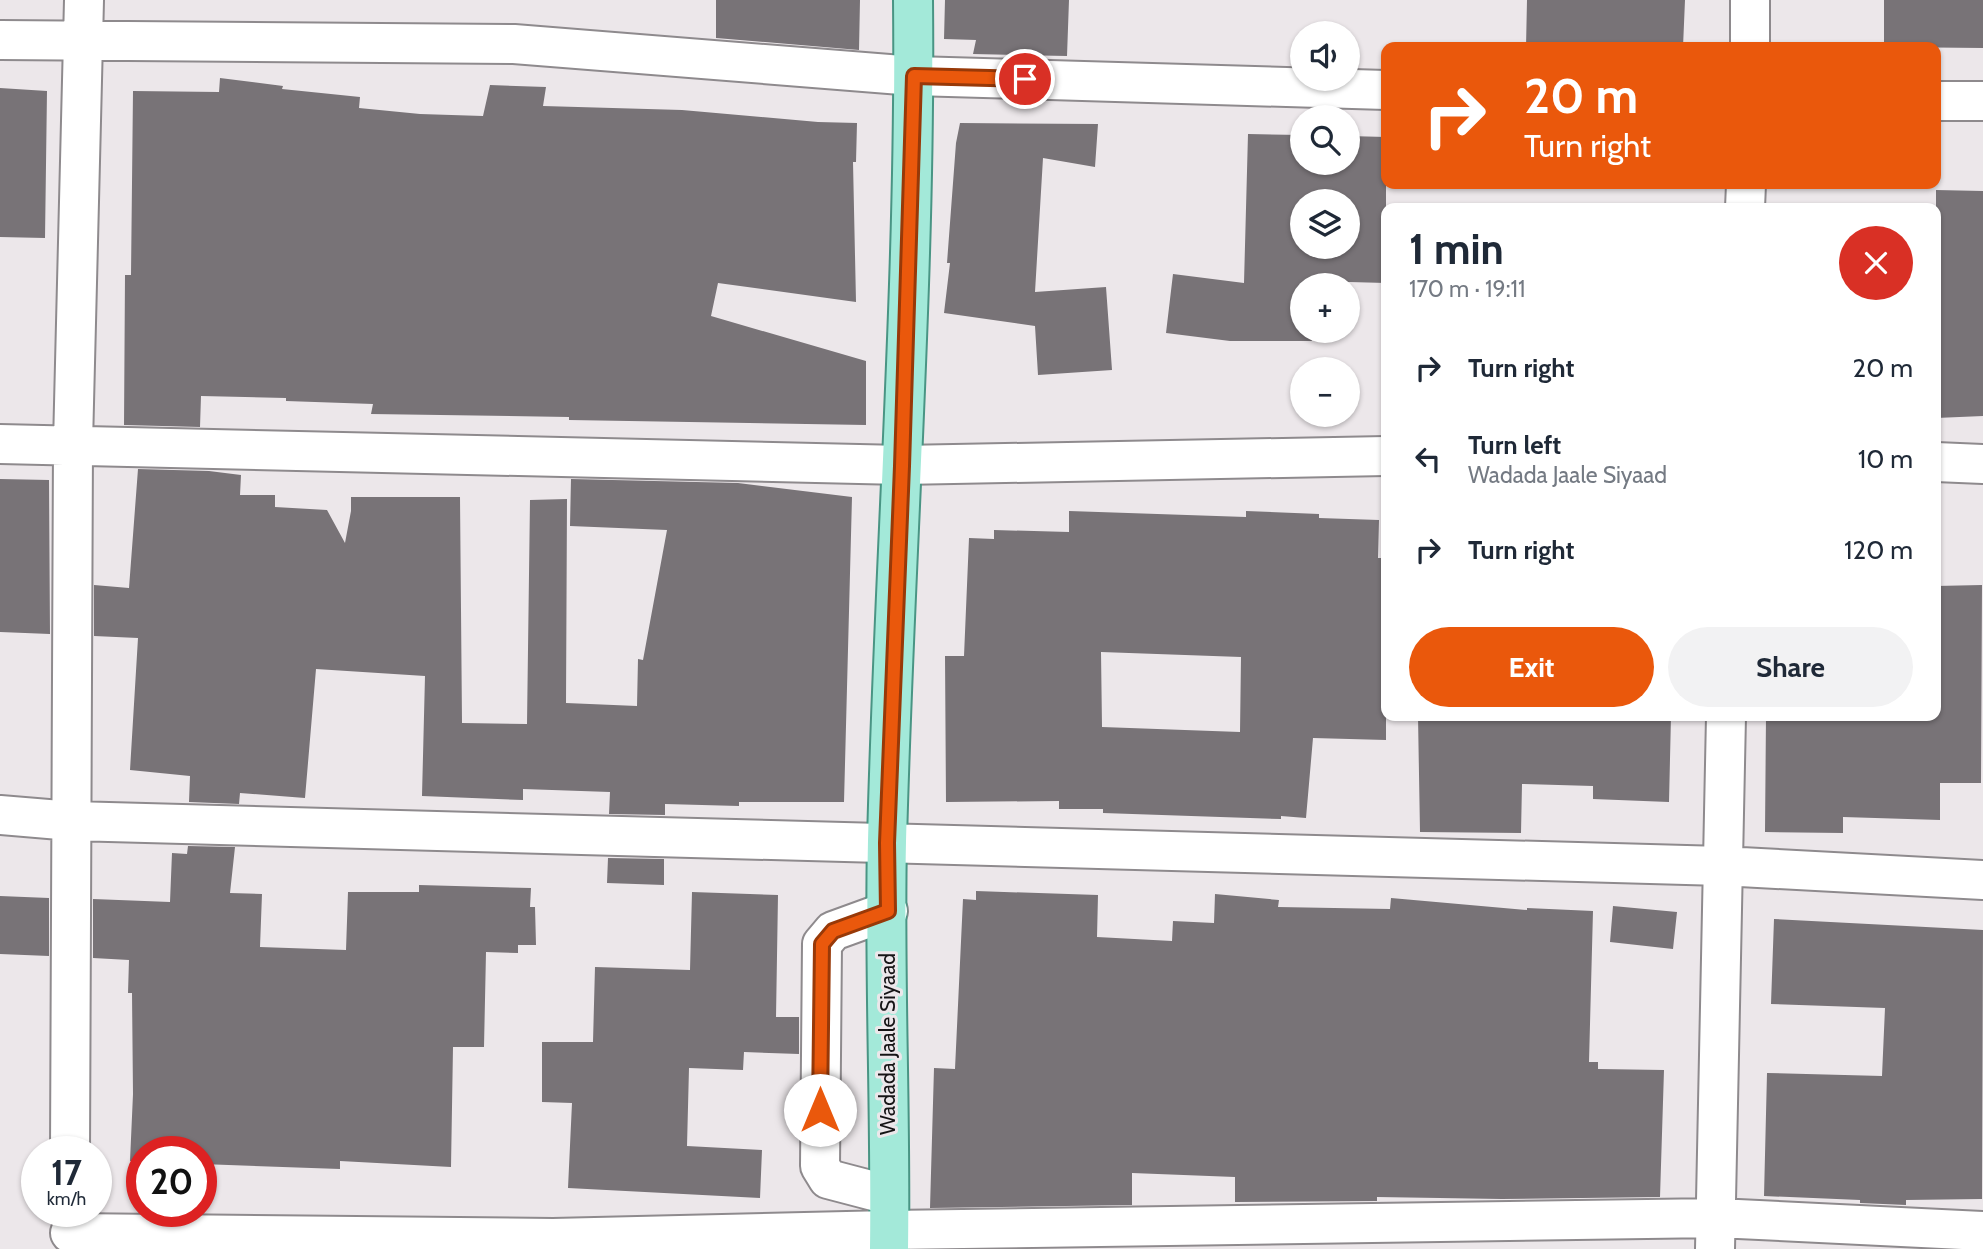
<!DOCTYPE html>
<meta charset="utf-8">
<style>
:root{--surface:#fff;--page:#f2f2f3;--text:#1f2937;--muted:#747a83;--accent:#ea580c}
body{margin:0;font-family:Cabin,sans-serif;background:var(--page);color:var(--text);height:100vh;display:flex;flex-direction:column;font-size:26px;white-space:nowrap}
*{box-sizing:border-box;margin:0}
p{font-size:23px;color:var(--muted)}
.icon{flex:none;width:38px;height:38px;fill:none;stroke:currentColor;stroke-width:2;stroke-linecap:round;stroke-linejoin:round}
.map{position:relative;flex:1;overflow:hidden}
.details{position:absolute;left:1381px;top:203px;width:560px;height:518px;display:flex;flex-direction:column;background:var(--surface);border-radius:14px;box-shadow:0 2px 5px #0004}
.details>*{flex:none}
.top-card{position:absolute;left:1381px;top:42px;width:560px;height:147px;border-radius:14px;box-shadow:0 2px 5px #0004;background:#ea580c;color:#fff;overflow:hidden}
.fabs{position:absolute;left:1290px;top:21px;display:grid;gap:14px}
.fabs a{display:grid;place-items:center;width:70px;height:70px;border-radius:50%;background:var(--surface);box-shadow:0 2px 5px #0004;font-size:35px}
.speed{position:absolute;left:21px;top:1136px;display:flex;gap:14px;font-size:35px;font-weight:700;text-align:center}
.speed>*{display:grid;place-content:center;width:91px;height:91px;border-radius:50%;background:var(--surface);box-shadow:0 2px 5px #0004;line-height:1}
.speed small{font-size:18px;font-weight:400}
.speed .limit{border:10px solid #d22;background:#fff;color:#111}
.pin{position:absolute;display:grid;place-items:center;width:60px;height:60px;color:#fff;margin:-30px;border:4px solid #fff;border-radius:50%;box-shadow:0 2px 7px #0007}
.me{position:absolute;width:77px;margin:-38px;rotate:0deg;stroke-linejoin:round;filter:drop-shadow(0 0 5px #0008)}
.turn{display:flex;align-items:center;gap:24px;height:147px;padding:0 28px;font-size:32px}
.turn .icon{width:91px;height:91px;stroke-width:2.5}
.turn b{display:block;font-size:49px;line-height:60px}
.round{display:grid;place-items:center;flex:none;width:74px;height:74px;border-radius:37px;background:var(--page)}
.headline{display:flex;align-items:center;justify-content:space-between;height:119px;padding:0 28px}
h1{font-size:42px;font-weight:800;line-height:52px}
.action{display:flex;gap:14px;margin-top:auto;padding:14px 28px}
.action a{flex:1;height:80px;border-radius:42px;background:var(--accent);color:#fff;font-size:28px;font-weight:800;line-height:80px;text-align:center}
.action a+a{background:var(--page);color:var(--text)}
ul{padding:0;list-style:none}
li{display:flex;align-items:center;gap:21px;height:91px;padding:0 28px}
li div{flex:1}
li b{display:block;font-size:26px}
li em{font-style:normal}
.map>svg:first-child{display:block}
.building{fill:#787377;fill-rule:evenodd}
.lines{fill:none;stroke-linecap:round;stroke-linejoin:round}
.minor-casing{stroke:#8e8a8d;stroke-width:42}
.major-casing{stroke:#499584;stroke-width:42}
.minor{stroke:#fff;stroke-width:38}
.major{stroke:#a3e9d9;stroke-width:38}
.route-casing{stroke:#983908;stroke-width:18}
.route{stroke:#ea580c;stroke-width:12}
.labels{text-anchor:middle;stroke-width:6;stroke-linejoin:round;paint-order:stroke}
.street-label{font-size:21px;fill:#151415;stroke:#ece7ea}
</style>
<div class="map">
<svg width="1983" height="1249" viewBox="0 0 1983 1249">
<rect width="100%" height="100%" fill="#ece7ea"/>
<path class="building" d="M716,0h144l-1,50 -143,-12z
M945,0h124l-2,56 -94,-2 3,-14 -32,-1z
M1527,0h158l-2,47h-157z
M1884,0h99v48l-99,-1z
M220,78l63,8 -1,3 78,8 -1,11 61,6 63,2 7,-31 56,2 -3,19 139,4 136,12 39,1 -1,39h-3l3,140 -138,-19 -7,33 155,45v64l-297,-5v-3l-198,-3 2,-10 -87,-3v-3l-85,-2 -1,31 -76,-2 1,-150h6l2,-184 86,1z
M0,88l47,3 -2,147 -45,-1z
M960,123l138,1 -3,43 -52,-9 -8,134 71,-5 6,83 -74,5 -3,-49 -91,-13 6,-50h-3l9,-120z
M1248,134l54,1v28h46v-27l38,1v146l-74,-2v4h-10v46h10v10h-82l-64,-8 7,-59 71,9zM1302,201h46v46h-46z
M1936,190l47,1v225l-47,2z
M138,469l71,2 32,4 -1,20h35v12l52,3 18,33 6,-32v-14h109l2,226 65,1 3,-224 37,-1 -1,204 71,3 1,-47 5,1 24,-130 -97,-4 1,-47 167,4 114,14 -8,305h-105v4l-74,-2v11l-56,-1 1,-22 -87,-3v11l-101,-4 3,-120 -109,-7 -11,129 -65,-5 -1,11 -50,-2 1,-26 -60,-6 8,-132 -44,-2v-51l35,3z
M0,479l49,1 1,154 -50,-2z
M1069,511l177,6v-6l73,3v4l60,2 -1,38h8v182l-73,-2 -7,80 -25,-2v3l-178,-6v-4h-44v-8l-113,1 -1,-146h19l5,-118 25,1v-9l75,2zM1101,652l140,5 -1,75 -138,-5z
M1982,585l-1,198h-41v37l-97,-3v16l-78,-1 1,-116h170v-130z
M1418,716h253l-2,86 -76,-3v-13l-71,-2 -1,49 -101,-1z
M188,846l47,1 -5,46 32,1 -2,53 86,3 2,-58h71v-7l112,3 -1,19h5l1,38h-18v8l-32,-1 -2,95h-31l-2,120 -111,-6v8l-139,-5v-12h-59v9h-12l3,-67 -1,-101h-4l1,-33 -36,-2v-59l77,3 2,-49 15,1z
M608,858l56,1v26l-57,-2z
M976,891l122,4 -1,42 75,4 1,-20 41,2 1,-29 64,6 -1,7 112,2 1,-11 136,12v-2l66,3 -4,151h9v7l66,1 -4,127 -158,2 -125,-2v4l-142,1v-25l-103,-4v32l-202,3 4,-140 21,1 8,-170 13,1z
M692,892l86,3 -2,122h23v37l-55,-2 -1,18 -54,-2 -2,78 75,4 -2,48 -192,-10 4,-85 -30,-1v-60h51l2,-75 95,3z
M0,896l49,2v58l-49,-2z
M1613,906l64,6 -4,37 -63,-7z
M1774,919l209,11 -1,269 -76,1v5l-46,-2v-3l-96,-4 3,-123 115,3 3,-68 -114,-4z"/>
<g class="lines">
<g class="minor-casing">
<path id="minor" d="M1750,0v47
M0,40l514,4 400,32 472,14
M1936,101h47
M1745,208l1,-24
M0,444l902,21 484,-9
M1936,462l47,2
M0,815l72,6 1650,45 261,14
M888,911l-55,20 -11,13 -2,222 8,13 61,16
M70,1152l3,-708 11,-444
M70,1233l483,5 336,-8 828,-12 266,13
M1715,1249l11,-533"/>
</g>
<g class="major-casing">
<path id="major" d="M889,1249c2,-136 -5,-272 -2,-408 7,-280 29,-561 26,-841"/>
</g>
<use href="#minor" class="minor"/>
<use href="#major" class="major"/>
</g>
<g class="lines">
<g class="route-casing">
<path id="route" d="M820,1110l2,-166 11,-13 55,-20 -1,-68 15,-377 12,-390 111,3"/>
</g>
<use href="#route" class="route"/>
</g>
<g class="labels">
<g class="street-label">
<text transform="translate(888 1044) rotate(-90)" y="7">Wadada Jaale Siyaad</text>
</g>
</g>
</svg>
<div class="fabs">
<a><svg class="icon" aria-label="sound" viewBox="0 0 24 24"><path d="M4 9h4l5-4v14l-5-4H4zM17 9q2 3 0 6"/></svg></a>
<a><svg class="icon" aria-label="search" viewBox="0 0 24 24"><circle cx="10" cy="10" r="6"/><path d="M15 15l6 6"/></svg></a>
<a><svg class="icon" aria-label="layers" viewBox="0 0 24 24"><path d="M12 4l9 5-9 5-9-5zM3 14l9 5 9-5"/></svg></a>
<a>+</a>
<a>−</a>
</div>
<div class="speed"><div>17<small>km/h</small></div><div class="limit">20</div></div>
<div class="pin" style="left:1025px;top:79px;background:#d93025"><svg class="icon" aria-label="arrive" viewBox="0 0 24 24"><path d="M6 21V4h12l-3 4 3 4H6"/></svg></div>
<svg class="me" style="left:820px;top:1110px" viewBox="-20 -20 40 40"><circle r="19" fill="#fff"/><path d="M0-13L10 11 0 6-10 11z" fill="#ea580c"/></svg>
<div class="top-card">
<div class="turn"><svg class="icon" aria-label="right" viewBox="0 0 24 24"><path d="M7 20v-9h11M14 6l5 5-5 5"/></svg><div><b>20 m</b>Turn right</div></div>
</div>
<section class="details">
<div class="headline"><div><h1>1 min</h1><p>170 m · 19:11</p></div><a class="round" style="background:#d93025;color:#fff"><svg class="icon" aria-label="close" viewBox="0 0 24 24"><path d="M6 6l12 12M18 6L6 18"/></svg></a></div>
<ul>
<li><svg class="icon" aria-label="right" viewBox="0 0 24 24"><path d="M7 20v-9h11M14 6l5 5-5 5"/></svg><div><b>Turn right</b></div><em>20 m</em></li>
<li><svg class="icon" aria-label="left" viewBox="0 0 24 24"><path d="M17 20v-9H6M10 6l-5 5 5 5"/></svg><div><b>Turn left</b><p>Wadada Jaale Siyaad</p></div><em>10 m</em></li>
<li><svg class="icon" aria-label="right" viewBox="0 0 24 24"><path d="M7 20v-9h11M14 6l5 5-5 5"/></svg><div><b>Turn right</b></div><em>120 m</em></li>
</ul>
<div class="action"><a>Exit</a><a>Share</a></div>
</section>
</div>
